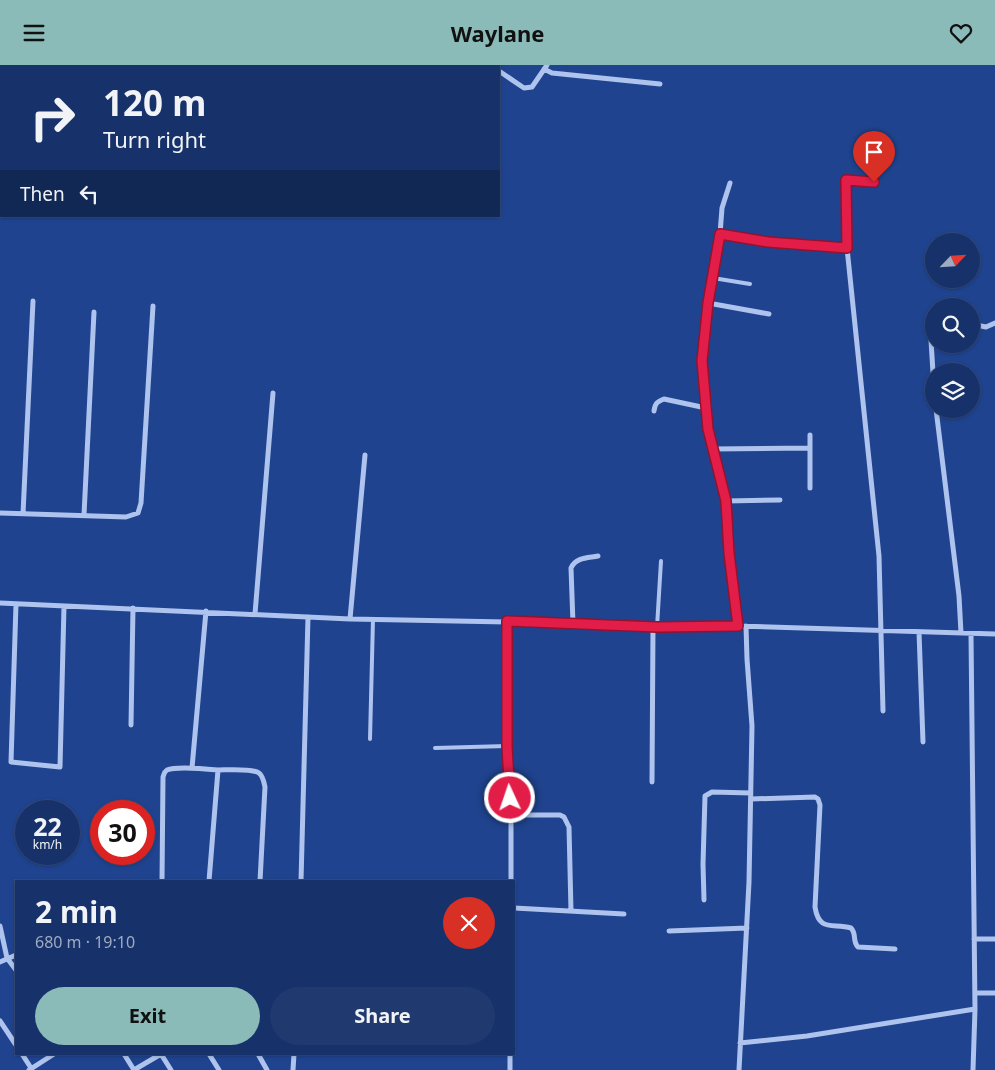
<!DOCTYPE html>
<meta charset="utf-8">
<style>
:root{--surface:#17326a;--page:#203a70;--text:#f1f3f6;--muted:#9eaac1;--line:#364d7e;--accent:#8bbbb9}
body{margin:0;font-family:"Noto Sans",sans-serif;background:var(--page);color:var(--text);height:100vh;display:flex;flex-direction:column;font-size:19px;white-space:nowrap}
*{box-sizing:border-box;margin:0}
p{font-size:16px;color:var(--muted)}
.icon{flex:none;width:28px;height:28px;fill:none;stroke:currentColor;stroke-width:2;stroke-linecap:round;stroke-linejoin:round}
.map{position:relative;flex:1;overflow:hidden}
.side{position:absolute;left:15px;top:815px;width:500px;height:175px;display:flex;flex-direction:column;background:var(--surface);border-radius:0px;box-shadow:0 1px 4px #0004,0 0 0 1px var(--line)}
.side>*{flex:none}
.banner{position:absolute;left:0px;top:0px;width:500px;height:152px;box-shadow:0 1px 4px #0004,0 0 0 1px var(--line);background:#17326a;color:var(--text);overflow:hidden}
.needle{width:32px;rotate:65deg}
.controls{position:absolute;left:925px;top:168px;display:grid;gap:10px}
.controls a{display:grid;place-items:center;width:55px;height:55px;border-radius:50%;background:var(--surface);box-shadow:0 1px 4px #0004,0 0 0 1px var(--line);font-size:25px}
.speed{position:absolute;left:15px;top:735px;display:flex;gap:10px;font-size:25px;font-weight:700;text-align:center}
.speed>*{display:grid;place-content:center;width:65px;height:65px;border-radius:50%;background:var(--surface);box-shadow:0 1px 4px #0004,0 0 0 1px var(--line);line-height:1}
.speed small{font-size:12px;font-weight:400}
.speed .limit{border:8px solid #d22;background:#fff;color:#111}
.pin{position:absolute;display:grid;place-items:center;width:42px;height:42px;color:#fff;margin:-51px -21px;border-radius:50% 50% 50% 0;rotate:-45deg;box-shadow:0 0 5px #0007}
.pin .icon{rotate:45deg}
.me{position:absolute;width:55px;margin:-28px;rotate:357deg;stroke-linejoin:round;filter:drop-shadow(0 0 4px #0008)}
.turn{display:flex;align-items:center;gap:18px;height:105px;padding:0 20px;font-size:22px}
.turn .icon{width:65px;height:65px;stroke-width:2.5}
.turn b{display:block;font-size:35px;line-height:42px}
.then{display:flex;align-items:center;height:48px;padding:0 20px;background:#0003;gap:10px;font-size:19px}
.round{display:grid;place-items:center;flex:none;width:52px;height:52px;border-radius:26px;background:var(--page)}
.headline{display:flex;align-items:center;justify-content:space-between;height:85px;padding:0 20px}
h1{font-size:30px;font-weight:700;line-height:38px}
.cta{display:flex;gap:10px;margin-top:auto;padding:10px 20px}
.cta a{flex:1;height:58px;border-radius:30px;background:var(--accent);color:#111;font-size:20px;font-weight:700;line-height:58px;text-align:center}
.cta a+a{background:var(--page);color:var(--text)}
header{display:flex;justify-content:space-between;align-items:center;height:65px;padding:0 20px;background:var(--accent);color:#111;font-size:22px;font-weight:700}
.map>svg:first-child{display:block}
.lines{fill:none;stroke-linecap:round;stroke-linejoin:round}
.service{stroke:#aec3ed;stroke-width:4}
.minor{stroke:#aec3ed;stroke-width:5}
.route-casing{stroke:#92132f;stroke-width:12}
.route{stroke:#e11d48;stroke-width:9}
</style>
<header><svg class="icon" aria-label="menu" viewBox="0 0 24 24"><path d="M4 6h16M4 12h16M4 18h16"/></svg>Waylane<svg class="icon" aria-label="heart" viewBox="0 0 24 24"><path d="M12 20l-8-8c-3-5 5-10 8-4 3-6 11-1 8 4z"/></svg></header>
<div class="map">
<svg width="995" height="1005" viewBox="0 0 995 1005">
<rect width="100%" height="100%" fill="#1f438e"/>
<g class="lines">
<path class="service" d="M713,213l37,6
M657,562l4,-66
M370,674l3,-120
M435,683l72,-2"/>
<path class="minor" d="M493,1l1,-1
M544,4l8,4 108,11
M499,6l25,17 8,-1 15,-22
M873,117l-26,-2v68l32,308 4,155
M730,118l-8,25 -2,26 -12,69 -6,57 6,69 18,72 3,51 9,74
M720,169l48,8 79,6
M708,238l61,11
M934,254l-3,2 -1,3 4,65
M971,259l15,3 9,-4
M936,344l23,187 2,37
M654,346c1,-8 3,-9 10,-12l42,9
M810,370v53
M712,384l98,-1
M726,436l54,-1
M0,448l126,4 12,-4 3,-10 12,-197
M23,449l10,-213
M84,450l10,-203
M0,538l350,16 157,3 150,5 81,-1 257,8
M16,539l-5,158 49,5 4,-161
M255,549l18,-221
M350,554l15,-164
M507,557v124l4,69v66
M573,559l-2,-56c5,-11 17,-10 27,-12
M919,567l4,110
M131,660l2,-117
M192,703l14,-157
M218,705c9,0 34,-2 41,3 4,3 5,9 6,14l-5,94
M652,717l1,-155
M751,734l64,-2 3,2 2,6 -5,102c4,25 17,16 36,21 6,6 1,13 7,19l37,2
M511,750h49l4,2 5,10 2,84
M162,816l1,-104c1,-3 1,-5 4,-7 9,-4 41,-1 51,0l-9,111
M301,816l7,-264
M704,835l-1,-36 2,-68 7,-4 39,1
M514,843l110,6
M0,861l7,32 9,12
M669,866l78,-3
M974,874h21
M0,897l16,-7
M975,928h20
M0,956l16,24
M740,978l67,-7 168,-27 -4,-375
M22,989l9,14
M124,989l10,16
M161,989l10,16
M209,989l10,16
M258,989l9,16
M29,1005l25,-16
M134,1005l27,-16
M293,1005l1,-16
M510,1005v-16
M739,1005l10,-188 3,-156 -5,-67 -1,-33
M973,1005l2,-61"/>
</g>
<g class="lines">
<g class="route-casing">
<path id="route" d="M510,733l-3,-52v-125l150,6 81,-1 -9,-73 -3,-52 -18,-72 -6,-68 6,-58 12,-69 48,8 79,6 -1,-68 28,2"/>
</g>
<use href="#route" class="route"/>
</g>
</svg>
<div class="controls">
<a><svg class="needle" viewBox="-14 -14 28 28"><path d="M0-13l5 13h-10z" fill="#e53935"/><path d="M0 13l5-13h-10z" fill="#9eaac1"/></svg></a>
<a><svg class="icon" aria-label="search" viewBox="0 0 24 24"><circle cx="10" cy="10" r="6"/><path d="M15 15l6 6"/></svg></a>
<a><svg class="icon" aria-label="layers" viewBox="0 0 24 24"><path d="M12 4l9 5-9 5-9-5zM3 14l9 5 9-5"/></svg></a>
</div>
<div class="speed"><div>22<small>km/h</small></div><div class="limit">30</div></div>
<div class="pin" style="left:874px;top:117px;background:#d93025"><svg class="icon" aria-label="arrive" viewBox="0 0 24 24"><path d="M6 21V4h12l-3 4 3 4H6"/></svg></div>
<svg class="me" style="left:510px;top:733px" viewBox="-20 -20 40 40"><circle r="17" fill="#e11d48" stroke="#fff" stroke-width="3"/><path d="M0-11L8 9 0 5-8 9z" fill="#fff"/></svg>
<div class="banner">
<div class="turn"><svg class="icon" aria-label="right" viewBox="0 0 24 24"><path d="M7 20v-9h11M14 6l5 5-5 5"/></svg><div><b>120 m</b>Turn right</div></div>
<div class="then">Then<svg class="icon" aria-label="left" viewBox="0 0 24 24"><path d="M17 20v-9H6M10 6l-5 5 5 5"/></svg></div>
</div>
<section class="side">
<div class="headline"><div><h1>2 min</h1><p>680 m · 19:10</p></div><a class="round" style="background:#d93025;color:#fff"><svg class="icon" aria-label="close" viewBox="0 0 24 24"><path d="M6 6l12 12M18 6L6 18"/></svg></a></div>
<div class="cta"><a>Exit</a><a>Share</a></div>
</section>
</div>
